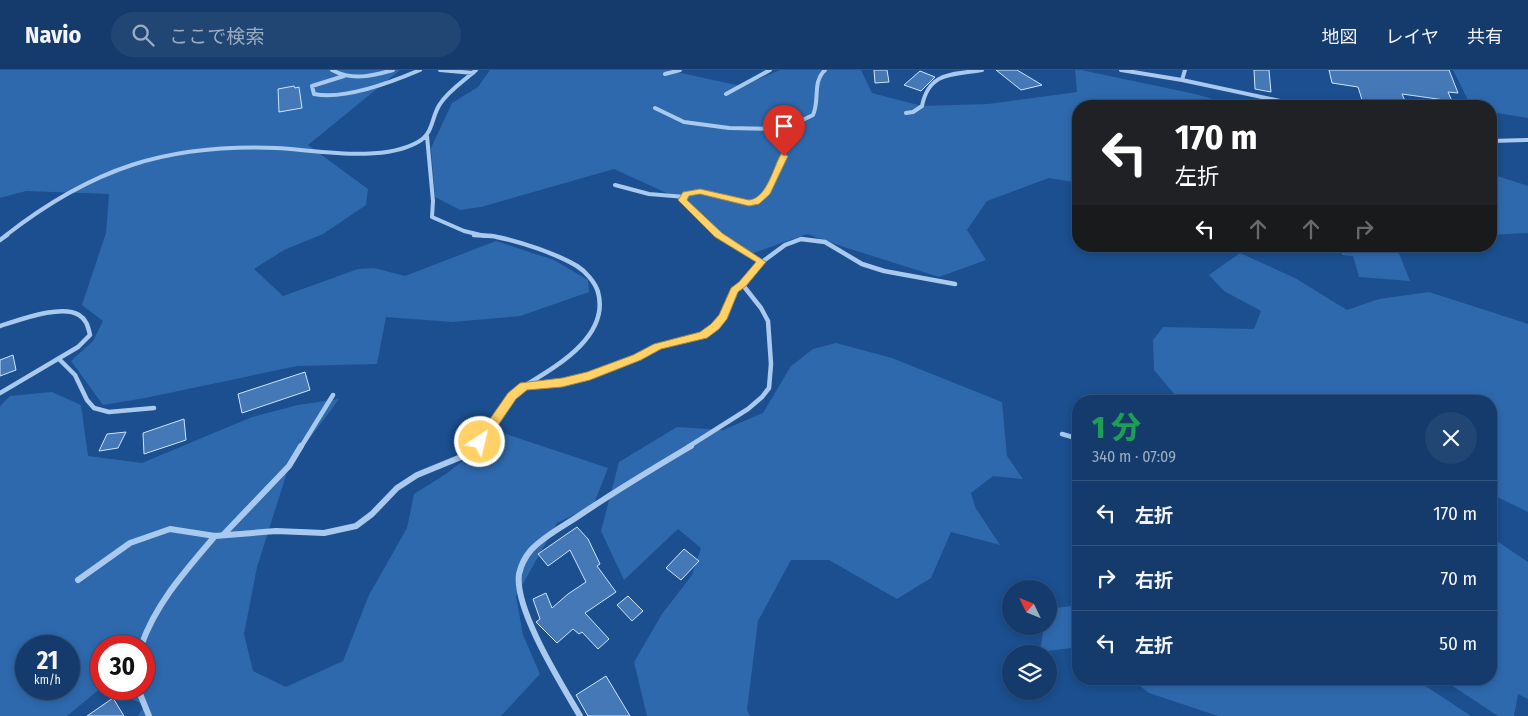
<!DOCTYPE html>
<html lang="ja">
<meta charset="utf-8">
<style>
:root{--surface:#143b6b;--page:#214673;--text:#f1f3f6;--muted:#9dadc1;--line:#33557e}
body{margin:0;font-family:"Fira Sans Condensed","Noto Sans JP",sans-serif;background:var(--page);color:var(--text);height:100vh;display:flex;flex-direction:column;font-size:19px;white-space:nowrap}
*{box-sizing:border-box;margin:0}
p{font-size:16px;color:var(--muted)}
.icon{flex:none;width:28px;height:28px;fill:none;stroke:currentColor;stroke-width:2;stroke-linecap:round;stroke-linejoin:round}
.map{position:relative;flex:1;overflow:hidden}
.side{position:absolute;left:1072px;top:325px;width:425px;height:290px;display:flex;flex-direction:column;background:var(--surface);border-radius:20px;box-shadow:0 2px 8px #0003,0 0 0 1px var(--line)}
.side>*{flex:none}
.guide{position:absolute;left:1072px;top:30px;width:425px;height:152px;border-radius:20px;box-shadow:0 2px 8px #0003,0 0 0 1px var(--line);background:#202124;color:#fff;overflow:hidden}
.needle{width:32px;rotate:313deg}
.buttons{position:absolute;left:1002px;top:510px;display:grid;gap:10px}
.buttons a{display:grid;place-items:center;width:55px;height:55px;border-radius:50%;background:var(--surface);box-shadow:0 2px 8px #0003,0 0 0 1px var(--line);font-size:25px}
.speed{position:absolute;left:15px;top:565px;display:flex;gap:10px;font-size:25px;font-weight:700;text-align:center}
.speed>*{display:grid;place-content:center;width:65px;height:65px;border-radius:50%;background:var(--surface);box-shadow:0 2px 8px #0003,0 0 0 1px var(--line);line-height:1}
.speed small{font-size:12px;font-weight:400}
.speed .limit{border:8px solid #d22;background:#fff;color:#111}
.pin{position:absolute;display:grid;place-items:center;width:42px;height:42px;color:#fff;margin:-51px -21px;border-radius:50% 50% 50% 0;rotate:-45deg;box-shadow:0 0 5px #0007}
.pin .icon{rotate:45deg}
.me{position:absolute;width:55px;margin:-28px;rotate:35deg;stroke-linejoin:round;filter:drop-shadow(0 0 4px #0008)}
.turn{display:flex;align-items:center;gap:18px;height:105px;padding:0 20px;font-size:22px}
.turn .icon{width:65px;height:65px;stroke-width:2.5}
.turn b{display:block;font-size:35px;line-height:42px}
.lanes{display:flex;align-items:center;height:48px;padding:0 20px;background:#0003;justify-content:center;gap:25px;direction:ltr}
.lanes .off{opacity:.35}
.round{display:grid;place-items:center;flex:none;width:52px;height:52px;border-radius:26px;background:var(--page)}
.overview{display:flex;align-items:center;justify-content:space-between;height:85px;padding:0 20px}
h1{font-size:30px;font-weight:800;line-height:38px;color:#1e9e55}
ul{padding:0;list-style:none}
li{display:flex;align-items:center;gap:15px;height:65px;padding:0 20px;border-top:1px solid var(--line)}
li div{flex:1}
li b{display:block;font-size:19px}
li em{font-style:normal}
header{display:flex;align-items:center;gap:30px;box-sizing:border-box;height:70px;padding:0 25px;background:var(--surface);border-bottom:1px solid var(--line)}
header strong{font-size:24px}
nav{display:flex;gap:28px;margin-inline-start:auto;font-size:18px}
.search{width:350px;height:45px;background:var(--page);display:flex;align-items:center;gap:12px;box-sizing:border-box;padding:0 18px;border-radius:28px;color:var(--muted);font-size:19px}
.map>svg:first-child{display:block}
.green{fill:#2e69ad;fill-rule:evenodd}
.building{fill:#4478b7;stroke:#cfe3fa}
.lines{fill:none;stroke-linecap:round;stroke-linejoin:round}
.minor-far2{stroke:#a9c9ee;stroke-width:4}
.minor-far1{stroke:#a9c9ee;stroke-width:4.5}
.minor{stroke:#a9c9ee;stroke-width:6}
.route{fill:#ffd166;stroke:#a68842}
</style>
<header>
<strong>Navio</strong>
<div class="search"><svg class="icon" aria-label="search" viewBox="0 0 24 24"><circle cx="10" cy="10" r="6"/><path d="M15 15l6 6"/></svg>ここで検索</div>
<nav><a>地図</a><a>レイヤ</a><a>共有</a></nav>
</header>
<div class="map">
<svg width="1528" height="646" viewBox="0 0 1528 646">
<rect width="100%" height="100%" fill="#1b4f8f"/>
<path class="green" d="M0,0h400l-92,75 60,44 -2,16 -43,29 -39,16 -30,19 29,27 75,-27 16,-1 31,8 91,-35 58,19 34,20 1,12 -69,24 -68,6 -66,-5 -9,47 -80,2 -152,32 -42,7 -32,-44 22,-20 10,-20 -21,-16 24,-72 3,-39 -83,-3 -26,7z
M490,0h177l74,16 39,-16h81l11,23 50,13 66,-2 89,-12 -2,-22h6l114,24 42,12h-158v77l-30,-5 -62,23 -20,29 19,30 -47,17 -92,-29 -40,-14 -59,21 -66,-55 -68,-31 -133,38 -21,3 -25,-13 -4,-49 21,-45 26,-16z
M1453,0h75v48l-37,-6v-6h-20z
M1491,104l37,12v47l-37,2z
M1341,176h55l14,35 -51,-4 -6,-21 -11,-1z
M1240,183l55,25 52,32 32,-11 50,-7 99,32v188l-37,-18v-93h-311l-26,-31 -1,-30 10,-13 91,2 7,-18 -37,-20 -15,-16z
M836,273l56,15 110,44 5,54 16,23 -30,-3 -22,17 4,14 25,38 -49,-13 -20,46 -34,21 -68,-39h-38l-33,61 -11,89 3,6h-103l-13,-54 28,-48 30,-39 9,-27 -23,-19 -54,51 -23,-49 18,-69 58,-35 46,3 40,-17 28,-47 22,-17z
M52,322l29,13 7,51 54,7 110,-46 46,-12 41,-6 -50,67 -32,101 -13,67 9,37 33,16 57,-26 26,-66 38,-67 7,-34 32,-20 54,-42 108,36 -15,38 -36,17 -41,73 7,39 17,39 -39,42h-363l7,-11 -36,-16h35v-43h-43v42l-34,28h-67v-310l10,-10zM26,576h43v43h-43z
M1491,467l37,25v137l-10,-5 -4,22h-16l-56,-37h49z
M1079,535v42l-39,5 4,-26h5v-17z
M1131,609h284l56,37h-253l-69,-23z"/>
<path class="building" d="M874,0h13l2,12 -14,1z
M996,0h21l25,15 -21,5z
M1254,0h15l2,22 -16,-3z
M1329,0h120l9,23 -10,-1 4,9 -50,-7 4,9 -11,-2 1,5h-32l-6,-19 -26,-4z
M920,1l15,6 -14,14 -17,-6z
M294,16l1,2 4,-1 3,21 -23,4 -1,-23z
M13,285l3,15 -16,6v-16z
M305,302l5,18 -68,23 -4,-19z
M184,349l2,21 -42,14 -1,-21z
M126,362l-8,16 -19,3 8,-17z
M577,457l11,12 12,25 -3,2 19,26 -31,21 24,26 -11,10 -16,-17 -3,2 -6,-5 -16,14 -21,-21 4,-3 -7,-20 13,-6 6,15 16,-14 18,-12 -16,-32 -22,16 -10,-12z
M684,479l15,12 -18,19 -15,-12z
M628,526l15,15 -11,10 -15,-16z
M606,606l24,40h-42l-12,-21z
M113,628l11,18h-37z"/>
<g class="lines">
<path class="minor-far2" d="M332,0c20,11 40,6 61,0
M440,0l33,3
M1121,0l61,10 122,26
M665,4l15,-4
M344,6l-32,10 2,8c30,6 78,-12 106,-24
M1182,10l3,-10
M726,24l44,-24
M655,38l29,14 45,6 55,1
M906,43l7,-1 9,-6c7,-35 31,-31 60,-36
M427,66l6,65 -1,16 32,14 21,5
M1491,71l37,-1
M615,115l34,9 36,3
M5,166c87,-68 161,-92 271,-88 41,2 105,15 142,-6 16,-9 13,-25 22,-38 9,-14 24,-23 36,-34
M720,166l-38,-36 4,-6 14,-3 49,12 7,-1 9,-8 19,-38 -3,-18 3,-9 29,-14c7,-15 -1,-33 12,-45"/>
<path class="minor-far1" d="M474,165c8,1 16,0 23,2 24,5 58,16 80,29 8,5 18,16 21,26 12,44 -41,74 -72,93
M718,165l44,27
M0,170l7,-5
M0,256c20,-6 61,-22 79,-11 8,5 9,12 11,20l-12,12 -78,46
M59,289l16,16 12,25 7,8 15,4 45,-4
M1062,364l17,5
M301,377l32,-52
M473,377l7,-5 32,-46 12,-10 38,-4 28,-6 47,-19 21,-11 45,-11 12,-8 9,-10 10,-27 28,-28 23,-17 16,-6 24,3 37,22 22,7 71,13
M688,377l60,-38 14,-12 7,-9 2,-24 -3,-43 -7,-13 -19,-24"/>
<path class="minor" d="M223,465l66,-69 12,-20
M78,510l52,-37 40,-14 45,7 61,-5 48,2 32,-7 16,-12 25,-26 20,-13 44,-18 14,-11
M141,576c15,-43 45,-76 74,-110
M138,619l11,27
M580,646c-18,-31 -66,-107 -61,-142 2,-9 6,-17 12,-24 13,-14 31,-23 46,-33 37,-25 75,-48 114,-71"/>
</g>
<path class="route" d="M781,84l7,2 -18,38 -11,10 -10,2 -49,-12 -11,2 -2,4 35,33 44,29 -20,24 -8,6 -11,27 -8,10 -12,9 -46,11 -20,11 -51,20 -28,7 -35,3 -11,9 -32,47h-8l-2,-4 2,-3 32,-46 12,-10 42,-5 25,-6 46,-17 21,-11 46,-12 11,-8 8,-9 12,-27 8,-6 17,-20 -41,-25 -37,-37 5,-8 17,-3 49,11c18,-2 24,-32 32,-46z"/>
</svg>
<div class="buttons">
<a><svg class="needle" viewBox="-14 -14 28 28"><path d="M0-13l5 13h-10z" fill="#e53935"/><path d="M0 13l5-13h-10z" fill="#9dadc1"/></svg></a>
<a><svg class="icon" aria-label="layers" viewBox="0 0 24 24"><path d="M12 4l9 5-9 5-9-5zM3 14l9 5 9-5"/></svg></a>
</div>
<div class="speed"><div>21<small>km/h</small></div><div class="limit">30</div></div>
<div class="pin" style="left:784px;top:86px;background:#d93025"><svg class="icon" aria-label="arrive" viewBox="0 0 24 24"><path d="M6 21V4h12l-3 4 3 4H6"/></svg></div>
<svg class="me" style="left:480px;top:372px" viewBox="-20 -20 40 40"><circle r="17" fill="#ffd166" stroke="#fff" stroke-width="3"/><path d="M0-11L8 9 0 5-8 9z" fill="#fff"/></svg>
<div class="guide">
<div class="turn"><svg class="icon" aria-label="left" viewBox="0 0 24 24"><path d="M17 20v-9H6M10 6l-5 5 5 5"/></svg><div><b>170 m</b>左折</div></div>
<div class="lanes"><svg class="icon" aria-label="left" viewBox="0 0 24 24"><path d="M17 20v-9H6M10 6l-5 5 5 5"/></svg><svg class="icon off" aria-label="ahead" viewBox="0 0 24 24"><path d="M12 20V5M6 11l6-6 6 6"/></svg><svg class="icon off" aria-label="ahead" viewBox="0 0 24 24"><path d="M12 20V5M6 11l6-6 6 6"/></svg><svg class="icon off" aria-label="right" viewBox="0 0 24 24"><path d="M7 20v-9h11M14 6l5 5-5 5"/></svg></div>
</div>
<section class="side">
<div class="overview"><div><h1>1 分</h1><p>340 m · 07:09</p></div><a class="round"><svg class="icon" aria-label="close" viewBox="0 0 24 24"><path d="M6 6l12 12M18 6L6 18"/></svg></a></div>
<ul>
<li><svg class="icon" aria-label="left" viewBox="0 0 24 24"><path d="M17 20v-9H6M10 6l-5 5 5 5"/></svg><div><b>左折</b></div><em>170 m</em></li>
<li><svg class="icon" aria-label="right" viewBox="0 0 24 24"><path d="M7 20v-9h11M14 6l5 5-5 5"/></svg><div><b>右折</b></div><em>70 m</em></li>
<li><svg class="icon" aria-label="left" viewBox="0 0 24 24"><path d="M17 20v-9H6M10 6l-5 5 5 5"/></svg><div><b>左折</b></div><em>50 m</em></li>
</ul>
</section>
</div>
